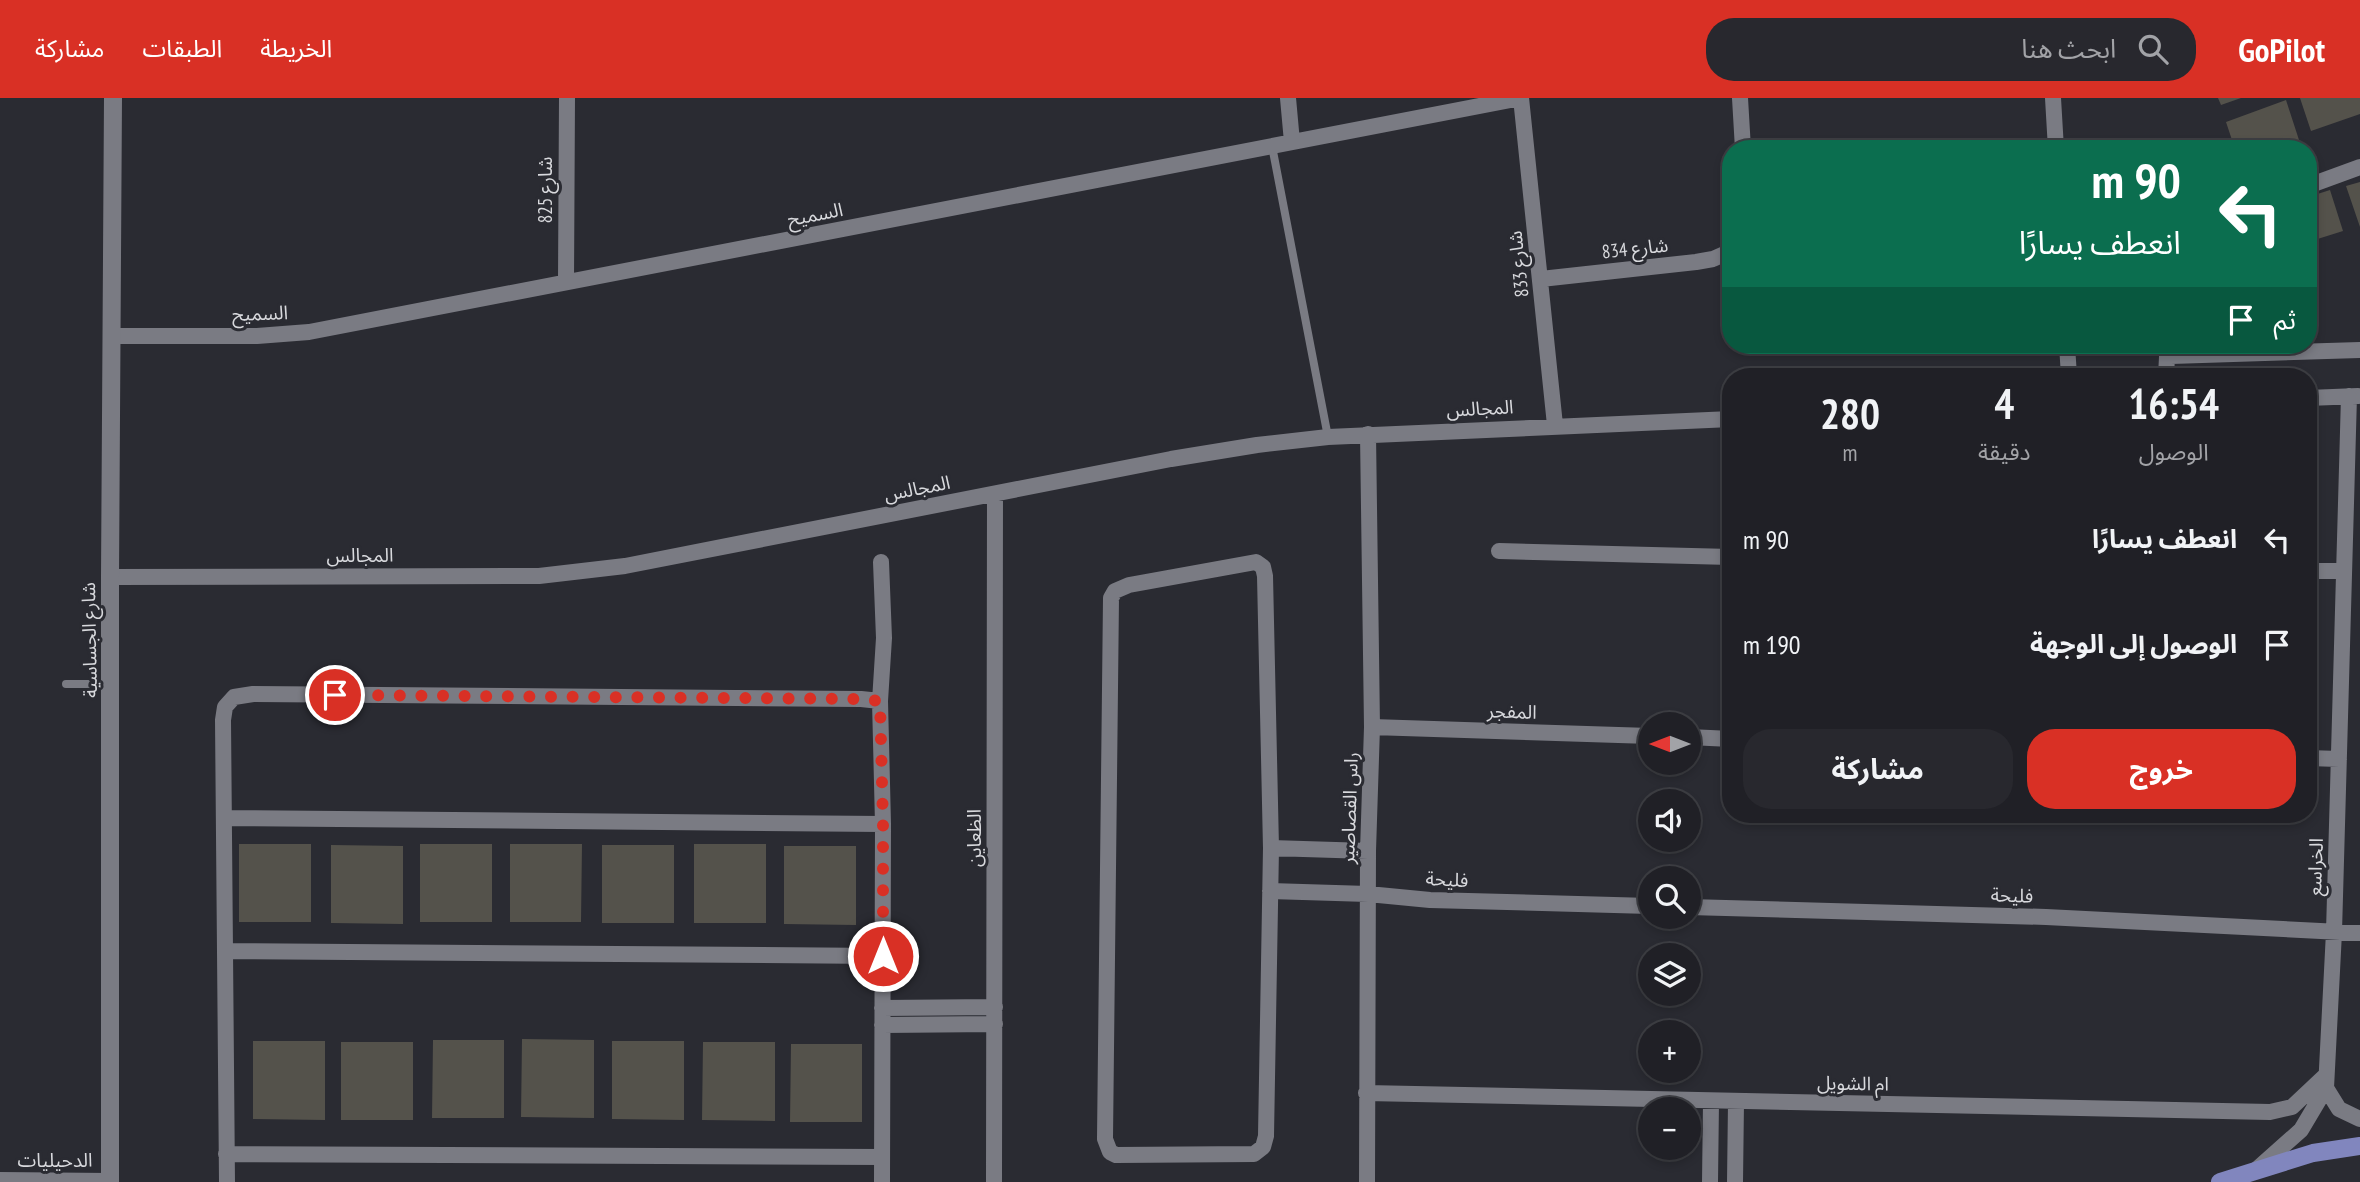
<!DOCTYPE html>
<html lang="ar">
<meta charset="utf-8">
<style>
:root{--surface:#202026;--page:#28282e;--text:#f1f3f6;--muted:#a2a3a7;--line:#3d3e43;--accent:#d93025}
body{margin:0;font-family:"PT Sans Narrow","Noto Sans Arabic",sans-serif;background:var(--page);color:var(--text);direction:rtl;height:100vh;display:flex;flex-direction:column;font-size:26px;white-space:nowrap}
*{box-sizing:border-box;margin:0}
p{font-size:23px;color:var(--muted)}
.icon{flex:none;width:38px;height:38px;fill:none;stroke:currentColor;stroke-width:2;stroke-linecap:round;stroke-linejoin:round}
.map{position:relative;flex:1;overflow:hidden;direction:ltr}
.details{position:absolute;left:1722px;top:270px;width:595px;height:455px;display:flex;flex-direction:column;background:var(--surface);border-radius:28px;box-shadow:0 4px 10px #0003,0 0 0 2px var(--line);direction:rtl}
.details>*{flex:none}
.guide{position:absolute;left:1722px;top:42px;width:595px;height:214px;border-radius:28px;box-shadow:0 4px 10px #0003,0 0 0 2px var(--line);direction:rtl;background:#0b6e4f;color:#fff;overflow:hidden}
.needle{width:46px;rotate:270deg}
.fabs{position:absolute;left:1638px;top:614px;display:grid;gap:14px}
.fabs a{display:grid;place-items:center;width:63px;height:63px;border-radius:50%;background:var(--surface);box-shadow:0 4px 10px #0003,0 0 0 2px var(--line);font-size:35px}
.pin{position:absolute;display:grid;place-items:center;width:60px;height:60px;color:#fff;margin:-30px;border:4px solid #fff;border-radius:50%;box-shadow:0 2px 7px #0007}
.me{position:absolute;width:77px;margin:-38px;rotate:0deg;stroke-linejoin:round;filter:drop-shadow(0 0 5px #0008)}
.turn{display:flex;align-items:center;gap:24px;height:147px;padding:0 21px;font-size:32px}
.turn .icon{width:91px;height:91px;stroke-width:2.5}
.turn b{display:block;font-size:49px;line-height:60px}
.then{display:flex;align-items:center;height:66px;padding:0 21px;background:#0003;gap:14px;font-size:26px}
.eta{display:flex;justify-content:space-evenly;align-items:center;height:119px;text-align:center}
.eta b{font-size:42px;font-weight:700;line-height:49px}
.cta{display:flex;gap:14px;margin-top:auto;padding:14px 21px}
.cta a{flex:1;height:80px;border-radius:28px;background:var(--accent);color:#fff;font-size:28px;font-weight:700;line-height:80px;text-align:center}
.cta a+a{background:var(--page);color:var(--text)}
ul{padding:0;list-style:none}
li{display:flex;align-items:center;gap:21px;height:105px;padding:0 21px}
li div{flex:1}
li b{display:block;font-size:26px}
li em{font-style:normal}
header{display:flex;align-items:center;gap:42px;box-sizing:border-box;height:98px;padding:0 35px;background:var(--accent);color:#fff}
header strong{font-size:33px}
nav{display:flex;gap:38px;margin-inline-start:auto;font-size:24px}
.search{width:490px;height:63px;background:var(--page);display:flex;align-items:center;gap:18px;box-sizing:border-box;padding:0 24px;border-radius:28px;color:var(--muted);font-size:26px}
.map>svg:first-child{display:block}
.building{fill:#54524b}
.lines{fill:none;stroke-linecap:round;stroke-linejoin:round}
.lane{stroke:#7a7b83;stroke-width:8}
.street{stroke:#7a7b83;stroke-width:16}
.secondary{stroke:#7a7b83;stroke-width:18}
.primary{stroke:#8186be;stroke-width:18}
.route{stroke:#d93025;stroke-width:12;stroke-dasharray:0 21.6}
.labels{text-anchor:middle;stroke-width:6;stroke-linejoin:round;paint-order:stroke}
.street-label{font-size:19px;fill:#d8d9dd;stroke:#2a2b32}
</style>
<header>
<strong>GoPilot</strong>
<div class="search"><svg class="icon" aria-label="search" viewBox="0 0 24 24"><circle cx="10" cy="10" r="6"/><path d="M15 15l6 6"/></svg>ابحث هنا</div>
<nav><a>الخريطة</a><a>الطبقات</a><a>مشاركة</a></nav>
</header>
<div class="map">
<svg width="2360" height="1084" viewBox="0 0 2360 1084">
<rect width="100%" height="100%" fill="#2a2b32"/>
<path class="building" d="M2218,0h23l-20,7z
M2300,0h60v16l-49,17z
M2286,2l13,40 -26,9h-38l-9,-27z
M2360,84v45l-14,-41z
M2330,92l13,41 -35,11v-45z
M239,746h72v78h-72z
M420,746h72v78h-72z
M510,746h72l-1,78h-71z
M694,746h72v79h-72z
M331,747l72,1v78l-72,-1z
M602,747h72v78h-72z
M784,748h72v79l-72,-1z
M522,941l72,1v78l-73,-1z
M433,942h71v78h-72z
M253,943h72v79l-72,-1z
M612,943h72v79l-72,-1z
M341,944h72v78h-72z
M703,944h72v79l-73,-1z
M791,946h71v78h-72z"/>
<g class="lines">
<path class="lane" d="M1272,48l56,291
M66,586h45"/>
<path class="street" d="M1288,0l4,44
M1521,0l34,327
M1740,0l3,51
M2053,0l3,51
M2308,88l52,-19
M1541,181l155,-17 17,-3 18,-8
M566,183l1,-183
M112,238h145l52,-4 1212,-234
M2067,247l2,31
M2166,278l1,-19 4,-1 189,-6
M2308,300l50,-2
M1499,453l232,6
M1256,464l7,5 2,9 6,272 -5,288 -3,11 -9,7 -138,1 -6,-3 -5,-13 6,-541 4,-7 14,-6z
M2308,473h36
M110,479l429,-1 86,-10 546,-107 86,-14 71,-8 403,-18
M880,603l4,-63 -3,-76
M1372,629l278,9
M1689,639l42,2
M2308,660l31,1
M225,720l658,6
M1271,750l97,3
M1270,793l98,3 62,6 220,6
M1689,809l357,10 314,16
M226,853l656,5
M882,910l113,-1
M882,927l113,-1
M2326,990l13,21 21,10
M1366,995l904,19 22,-5 34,-32
M226,1056l656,3
M2256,1072l45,-40 25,-42 8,-156 15,-536
M0,1082l110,1
M227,1084l-4,-462 2,-13 9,-10 19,-3 608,5 19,2 3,123 -1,358
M994,1084l1,-687
M1367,1084l1,-331 4,-124 -4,-293
M1710,1084l1,-80
M1735,1084l1,-80"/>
<path class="secondary" d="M110,1084v-605l3,-479"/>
<path class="primary" d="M2220,1084l93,-29 47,-7"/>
</g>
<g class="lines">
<path class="route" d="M335,597l526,4 19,2 3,123v132"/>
</g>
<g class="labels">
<g class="street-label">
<text transform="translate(545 92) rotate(-90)" y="7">شارع 825</text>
<text transform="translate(815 116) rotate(-11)" y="7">السميح</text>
<text transform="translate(1635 150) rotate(-6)" y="7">شارع 834</text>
<text transform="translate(1518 166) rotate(-96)" y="7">شارع 833</text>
<text transform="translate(260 215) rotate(-2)" y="7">السميح</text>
<text transform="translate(1480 310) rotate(-3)" y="7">المجالس</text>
<text transform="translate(917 390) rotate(-11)" y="7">المجالس</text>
<text x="360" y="464">المجالس</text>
<text transform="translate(89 542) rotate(-91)" y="7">شارع الجساسية</text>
<text transform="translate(1512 613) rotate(2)" y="7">المفجر</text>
<text transform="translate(1349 710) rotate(-88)" y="7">راس القصاصير</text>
<text transform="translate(974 740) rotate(-90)" y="7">الظعاين</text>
<text transform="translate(2315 769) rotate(-88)" y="7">الخراسع</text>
<text transform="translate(1447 781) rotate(3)" y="7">فليحة</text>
<text transform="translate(2012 797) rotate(2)" y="7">فليحة</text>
<text transform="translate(1853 985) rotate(1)" y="7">ام الشويل</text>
<text x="55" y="1069">الدحيليات</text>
</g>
</g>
</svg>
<div class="fabs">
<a><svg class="needle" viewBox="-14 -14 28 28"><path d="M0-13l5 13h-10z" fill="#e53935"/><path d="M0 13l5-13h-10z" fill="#a2a3a7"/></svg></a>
<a><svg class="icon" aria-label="sound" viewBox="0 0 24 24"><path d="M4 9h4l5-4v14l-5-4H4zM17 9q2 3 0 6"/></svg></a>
<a><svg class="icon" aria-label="search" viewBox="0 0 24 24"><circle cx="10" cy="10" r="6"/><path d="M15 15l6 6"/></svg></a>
<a><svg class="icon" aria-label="layers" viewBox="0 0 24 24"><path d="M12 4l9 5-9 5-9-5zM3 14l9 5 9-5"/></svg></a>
<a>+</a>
<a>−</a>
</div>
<div class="pin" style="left:335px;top:597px;background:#d93025"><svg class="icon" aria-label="arrive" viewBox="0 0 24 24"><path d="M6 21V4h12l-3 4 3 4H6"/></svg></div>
<svg class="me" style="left:883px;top:858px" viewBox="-20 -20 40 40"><circle r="17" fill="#d93025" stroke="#fff" stroke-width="3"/><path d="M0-11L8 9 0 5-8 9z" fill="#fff"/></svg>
<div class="guide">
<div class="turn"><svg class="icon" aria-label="left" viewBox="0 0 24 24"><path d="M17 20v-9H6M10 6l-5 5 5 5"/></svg><div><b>90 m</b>انعطف يسارًا</div></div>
<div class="then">ثم<svg class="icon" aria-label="arrive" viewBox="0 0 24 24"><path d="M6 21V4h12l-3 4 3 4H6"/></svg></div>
</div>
<section class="details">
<div class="eta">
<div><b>16:54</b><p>الوصول</p></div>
<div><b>4</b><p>دقيقة</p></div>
<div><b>280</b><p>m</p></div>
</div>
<ul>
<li><svg class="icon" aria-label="left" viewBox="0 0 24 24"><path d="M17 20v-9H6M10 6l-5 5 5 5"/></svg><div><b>انعطف يسارًا</b></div><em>90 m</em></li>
<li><svg class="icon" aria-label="arrive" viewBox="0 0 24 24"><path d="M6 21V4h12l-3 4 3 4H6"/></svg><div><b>الوصول إلى الوجهة</b></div><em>190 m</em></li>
</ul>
<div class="cta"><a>خروج</a><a>مشاركة</a></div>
</section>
</div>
